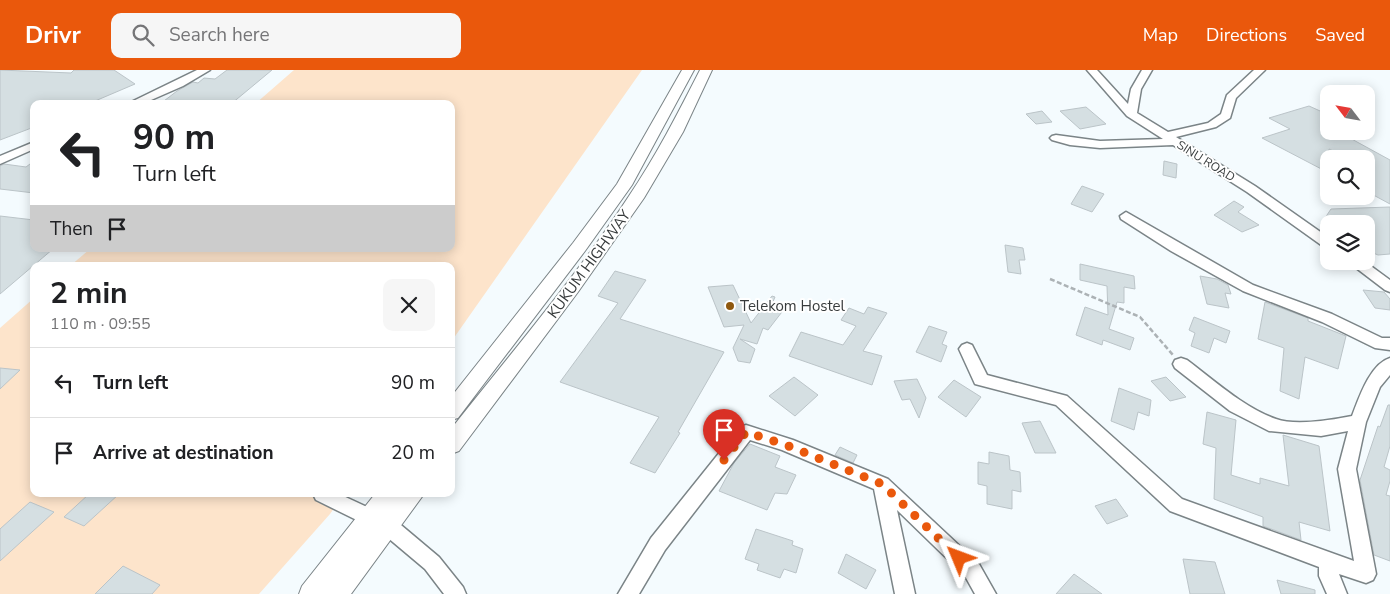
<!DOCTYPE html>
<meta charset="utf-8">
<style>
:root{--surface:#fff;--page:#f6f6f6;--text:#202124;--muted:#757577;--line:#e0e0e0;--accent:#ea580c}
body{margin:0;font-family:"Nunito Sans",sans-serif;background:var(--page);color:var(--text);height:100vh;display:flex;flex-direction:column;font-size:19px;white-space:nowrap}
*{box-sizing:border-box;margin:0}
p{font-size:16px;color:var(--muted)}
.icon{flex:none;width:28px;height:28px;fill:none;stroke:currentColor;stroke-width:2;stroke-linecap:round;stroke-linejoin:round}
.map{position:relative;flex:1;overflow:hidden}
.side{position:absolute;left:30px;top:192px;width:425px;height:235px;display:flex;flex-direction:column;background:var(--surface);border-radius:10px;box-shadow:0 2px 12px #0003}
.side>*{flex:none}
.guide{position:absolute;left:30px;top:30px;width:425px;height:152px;border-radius:10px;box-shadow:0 2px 12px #0003;background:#fff;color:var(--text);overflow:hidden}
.needle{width:32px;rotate:301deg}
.tools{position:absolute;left:1320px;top:15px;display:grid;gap:10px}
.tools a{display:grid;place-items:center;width:55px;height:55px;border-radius:10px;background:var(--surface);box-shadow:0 2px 12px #0003;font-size:25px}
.pin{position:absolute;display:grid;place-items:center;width:42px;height:42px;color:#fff;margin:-51px -21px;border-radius:50% 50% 50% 0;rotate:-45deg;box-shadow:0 0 5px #0007}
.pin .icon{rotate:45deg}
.me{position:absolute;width:55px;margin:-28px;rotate:314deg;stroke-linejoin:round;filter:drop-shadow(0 0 4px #0008)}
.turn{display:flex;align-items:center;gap:18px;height:105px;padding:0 20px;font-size:22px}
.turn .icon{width:65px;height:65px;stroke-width:2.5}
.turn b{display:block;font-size:35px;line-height:42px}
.then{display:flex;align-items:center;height:48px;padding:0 20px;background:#0003;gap:10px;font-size:19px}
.round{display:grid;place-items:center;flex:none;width:52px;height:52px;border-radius:10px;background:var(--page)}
.summary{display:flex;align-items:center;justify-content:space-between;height:85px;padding:0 20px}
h1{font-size:30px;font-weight:700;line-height:38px}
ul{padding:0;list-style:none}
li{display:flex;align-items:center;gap:15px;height:70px;padding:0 20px;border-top:1px solid var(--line)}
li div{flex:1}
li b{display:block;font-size:19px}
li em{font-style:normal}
header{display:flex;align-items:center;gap:30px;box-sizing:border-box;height:70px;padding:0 25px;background:var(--accent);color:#fff}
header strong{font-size:24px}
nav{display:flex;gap:28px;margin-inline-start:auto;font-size:18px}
.search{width:350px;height:45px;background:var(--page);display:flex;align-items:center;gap:12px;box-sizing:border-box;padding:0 18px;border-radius:10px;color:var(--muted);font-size:19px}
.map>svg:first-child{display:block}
.green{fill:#fde4cb}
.building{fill:#d5dfe2;stroke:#bbc4c8}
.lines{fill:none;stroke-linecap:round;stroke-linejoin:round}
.minor-casing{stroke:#7b8487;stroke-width:3}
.major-casing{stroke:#7b8487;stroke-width:2}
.path{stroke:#acb2b5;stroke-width:2.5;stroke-dasharray:5 2.5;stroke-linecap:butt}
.minor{fill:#fff;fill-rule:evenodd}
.major{fill:#fff;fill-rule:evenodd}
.route{stroke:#ea580c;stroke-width:9;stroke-dasharray:0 16.2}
.poi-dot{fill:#8f580e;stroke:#fff;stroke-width:2}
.labels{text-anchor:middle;stroke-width:4;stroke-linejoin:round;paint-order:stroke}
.far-street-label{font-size:12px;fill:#373b3c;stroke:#fff}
.street-label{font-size:15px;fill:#373b3c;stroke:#fff}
.poi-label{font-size:15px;fill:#373b3c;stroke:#fff;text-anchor:start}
</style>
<header>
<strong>Drivr</strong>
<div class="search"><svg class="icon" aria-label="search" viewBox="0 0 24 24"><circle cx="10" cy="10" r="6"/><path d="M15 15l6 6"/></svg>Search here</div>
<nav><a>Map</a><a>Directions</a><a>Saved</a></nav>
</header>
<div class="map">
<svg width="1390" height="524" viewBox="0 0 1390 524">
<rect width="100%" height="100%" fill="#f4fbfe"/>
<path class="green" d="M294,0h348l-191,272v-76h-381l20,-17h361v-145h-196z
M34,228v196h310l-14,20 -71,80h-259v-266z"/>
<path class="building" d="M0,0l71,3 3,-3h40l21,14 -47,20h-54v23l-34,13z
M227,0h45l-41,34h-71l17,-13 16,-9 5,1 6,-5 11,1z
M1309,36l20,9v16h8l53,29v44l-24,-13v-32h-17l-20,-10v24l-67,-35 28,-9 -21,-11z
M1086,37l20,17 -26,5 -20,-18z
M1042,41l10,11 -16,2 -10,-10z
M34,91v32l-34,-4v-23l4,-2 22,3z
M1164,91l13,3 -1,14 -13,-3z
M1082,116l22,8 -12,18 -21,-8z
M1234,131l10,6 -6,5 21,13 -17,7 -28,-17z
M1390,137v47l-12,1 -12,-5v-26h-45l10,-15z
M0,146l34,4v29h19l-53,45z
M1005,175l18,3 2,12h-6l2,14 -13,-2z
M1080,194l54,12 1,13 -11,-2v16l-7,-1 -8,27 25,9 -4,12 -27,-10 -1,5 -26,-10 9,-28 23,8 -1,-29 -27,-6z
M615,201l31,9 -26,39 104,33 -46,80 2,1 -25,40 -25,-10 29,-46 -99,-35 58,-79 -20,-7z
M1200,206l17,3 11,6 3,9 -6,-1 4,15 -22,-4z
M733,215l18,38 21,-27 3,1 -3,7 13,4 -17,22 -5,-2 -6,16 -17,-5 15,10 -5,14 -12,-2 -5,-13 11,-23 -20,2 -16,-40z
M1363,220l21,2 6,7v11l-15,-2z
M1265,232l43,16v3l38,15 -8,33 -33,-12 -6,42 -19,-8 4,-43 -26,-9z
M868,237l19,6 -24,38 19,5 -10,29 -83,-29 12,-24 42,13 13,-19 -15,-6 8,-12 15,6z
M1194,247l36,14 -4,12 -12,-5 -5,15 -18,-7 4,-13 -6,-3z
M929,256l18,6 -5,12 5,2 -6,16 -25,-10z
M0,298l20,2 -20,19z
M794,307l24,18 -23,21 -26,-20z
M1166,307l20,20 -16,4 -19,-20z
M917,309l9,19 -7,20 -9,-19 -8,1 -8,-19z
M954,310l27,17 -15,20 -28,-20z
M1119,318l32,12 -2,16 -11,-4 -4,18 -23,-9z
M1388,335h2v41l-6,21 6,3v11l-4,14 4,1v65l-16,-6 -14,-75 18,-54 2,1z
M1207,342l29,8 -5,55 29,9v-6l29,8 -6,-51 36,11 11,85 -31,-9 2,18 -38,-14v-9l-49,-18 2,-51 -13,-4z
M1040,351l16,32h-21l-13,-30z
M750,374l30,12 -5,11 21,8 -9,19 -12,-1 -8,17 -48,-19 15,-28z
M840,377l17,8 -4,8 -18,-8z
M989,382l20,4 1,14 10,2 1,20 -9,-2v19l-25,-5v-18l-9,-2v-22l11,2z
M89,424h30l-35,32 -20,-9z
M1116,429l12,17 -21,8 -12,-18z
M30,432l24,10 -54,49v-32z
M756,459l37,12 -1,4 11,4 -7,24 -12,-4 -4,9 -23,-8 2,-6 -14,-5z
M846,484l30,16 -10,19 -28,-16z
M1183,489l32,3 10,32h-35z
M123,496l37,19 -8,9h-57z
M1074,504l28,20h-46z
M1277,510l38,10v4h-34z"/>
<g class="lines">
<g class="minor-casing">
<path id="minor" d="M197,0h13l-27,16 -41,18h-15z
M1087,0h10l31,34 3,-15 11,-19h10l-11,19 -4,24 31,19 40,-9 13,-9 6,-19 27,-25h11l-29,28 -6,20 -14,9 -40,10 79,49 74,52v10l-5,-1 -77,-55 -74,-47 -73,3 -30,-3 -18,-5 -2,-2 2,-2 4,-1 44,6 63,-2 -36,-23z
M34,72v7l-34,15v-8z
M1126,142l127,73 79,29 50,24h8v12l-15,-2 -53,-26 -79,-31 -72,-40 -50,-32 -1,-3z
M1347,191h17l26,19v12l-5,-2z
M967,273l5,2 15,30 80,21 115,103 172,62 -16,-92 10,-38 -27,5 -52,-5 -39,-20 -55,-43 -2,-4 2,-4 6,-2 6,2c28,21 56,47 89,59 19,7 56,1 76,-3 7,-18 18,-52 38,-58v17l-10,12 -14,35 -10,47 20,105 -3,6 -7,3 -27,-9 8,20h-20l-8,-18v-9l-149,-56 -114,-106 -81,-21 -16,-35 3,-4z
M746,355l47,15 95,39 91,85 17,30h-21l-10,-18 -68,-66 18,84h-20l-21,-105 -92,-39 -32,-10 -85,110 -26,44h-21l33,-56 89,-111z
M313,424h26l56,26 44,37 24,30 3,7h-22l-19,-25 -44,-37 -65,-32z"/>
</g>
<g class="major-casing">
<path id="major" d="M682,0h12l-62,115 -47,66 -127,167 -7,2v-23l122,-154 44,-59z
M700,0h12l-29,62 -39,66 -66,94 -119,159 -8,3v-25c61,-77 125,-152 178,-233 27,-40 49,-83 71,-126z
M375,424h49l-73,100h-52l3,-8z"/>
</g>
<path class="path" d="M1050,209l90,38 33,38"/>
<use href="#minor" class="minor"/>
<use href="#major" class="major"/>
</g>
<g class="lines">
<path class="route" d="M724,390l22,-28 40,13 96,39 77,74"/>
</g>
<circle class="poi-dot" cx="730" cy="236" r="5"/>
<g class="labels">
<g class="far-street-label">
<text transform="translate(1206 91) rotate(32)" y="4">SINU ROAD</text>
</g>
<g class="street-label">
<text transform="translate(589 194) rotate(-54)" y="5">KUKUM HIGHWAY</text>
</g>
<g class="poi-label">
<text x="740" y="241">Telekom Hostel</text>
</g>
</g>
</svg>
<div class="tools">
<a><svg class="needle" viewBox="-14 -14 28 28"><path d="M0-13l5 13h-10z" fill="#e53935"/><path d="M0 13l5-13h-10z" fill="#757577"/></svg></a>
<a><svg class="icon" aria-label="search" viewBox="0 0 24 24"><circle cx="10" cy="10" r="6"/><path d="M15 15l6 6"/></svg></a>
<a><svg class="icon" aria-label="layers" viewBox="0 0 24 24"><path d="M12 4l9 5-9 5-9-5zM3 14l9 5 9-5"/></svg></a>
</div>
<div class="pin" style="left:724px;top:390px;background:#d93025"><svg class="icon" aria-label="arrive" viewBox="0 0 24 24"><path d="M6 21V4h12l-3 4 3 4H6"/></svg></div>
<svg class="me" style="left:959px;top:488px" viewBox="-20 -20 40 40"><path d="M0-17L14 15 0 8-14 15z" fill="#ea580c" stroke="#fff" stroke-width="4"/></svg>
<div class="guide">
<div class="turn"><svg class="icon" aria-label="left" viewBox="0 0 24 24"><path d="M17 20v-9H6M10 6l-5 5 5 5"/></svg><div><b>90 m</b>Turn left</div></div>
<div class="then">Then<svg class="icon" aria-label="arrive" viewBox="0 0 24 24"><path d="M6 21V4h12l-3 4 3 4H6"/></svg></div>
</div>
<section class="side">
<div class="summary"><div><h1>2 min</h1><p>110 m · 09:55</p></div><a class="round"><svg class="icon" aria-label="close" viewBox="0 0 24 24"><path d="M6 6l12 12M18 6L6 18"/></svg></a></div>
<ul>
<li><svg class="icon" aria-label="left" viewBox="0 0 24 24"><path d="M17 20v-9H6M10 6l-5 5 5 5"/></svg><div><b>Turn left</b></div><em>90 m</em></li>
<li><svg class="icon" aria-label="arrive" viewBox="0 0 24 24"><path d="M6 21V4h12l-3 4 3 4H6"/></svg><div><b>Arrive at destination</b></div><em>20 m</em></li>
</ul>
</section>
</div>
